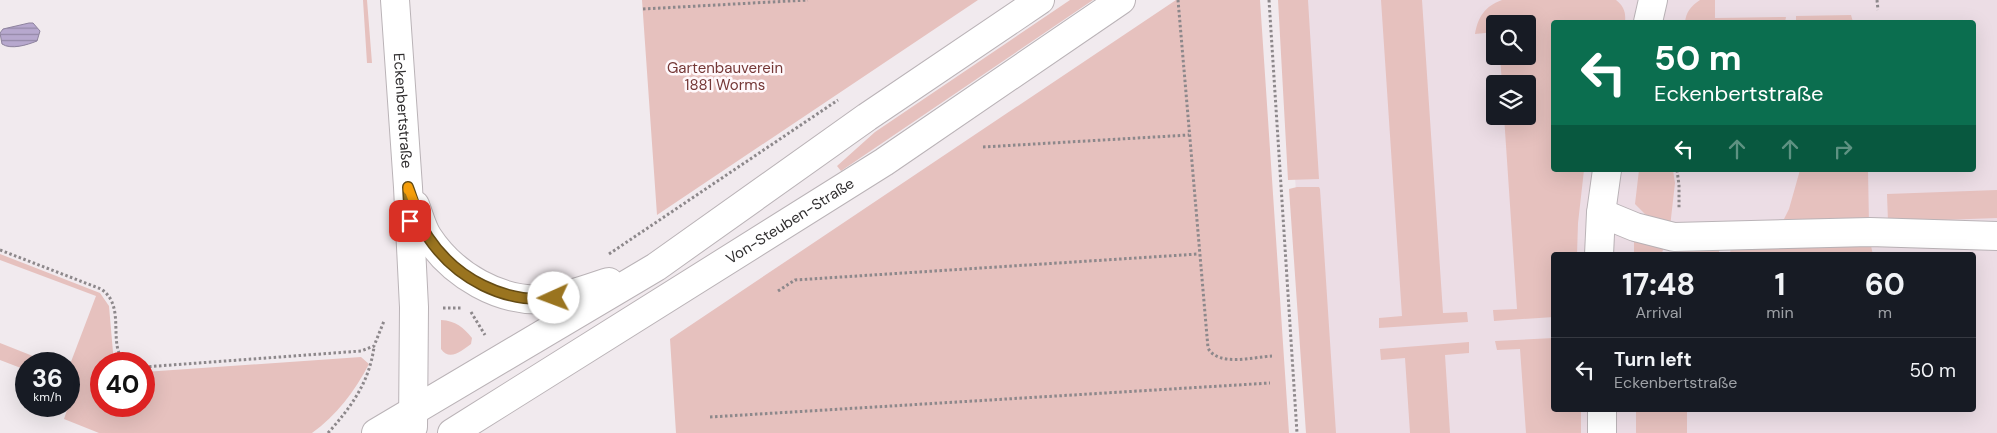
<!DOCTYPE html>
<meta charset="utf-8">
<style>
:root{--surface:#171b24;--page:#20242c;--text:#f1f3f6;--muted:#9ea1a6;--line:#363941}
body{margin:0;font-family:"DM Sans",sans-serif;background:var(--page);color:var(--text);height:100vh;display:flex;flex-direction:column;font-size:19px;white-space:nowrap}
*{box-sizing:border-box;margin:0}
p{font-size:16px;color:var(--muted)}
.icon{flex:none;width:28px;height:28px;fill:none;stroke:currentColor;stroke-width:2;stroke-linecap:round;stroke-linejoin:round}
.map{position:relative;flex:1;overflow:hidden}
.panel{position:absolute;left:1551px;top:252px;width:425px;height:160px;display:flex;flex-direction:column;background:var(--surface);border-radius:5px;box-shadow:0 5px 20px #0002}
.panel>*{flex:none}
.hud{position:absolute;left:1551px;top:20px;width:425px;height:152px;border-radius:5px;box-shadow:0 5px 20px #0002;background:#0b6e4f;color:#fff;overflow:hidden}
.tools{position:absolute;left:1486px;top:15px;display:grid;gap:10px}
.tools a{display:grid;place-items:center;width:50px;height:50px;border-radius:5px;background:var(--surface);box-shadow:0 5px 20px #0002;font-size:25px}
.speed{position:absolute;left:15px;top:352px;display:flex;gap:10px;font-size:25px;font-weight:700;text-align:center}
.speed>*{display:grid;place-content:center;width:65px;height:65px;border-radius:50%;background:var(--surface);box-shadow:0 5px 20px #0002;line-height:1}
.speed small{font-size:12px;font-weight:400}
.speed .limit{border:8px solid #d22;background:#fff;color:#111}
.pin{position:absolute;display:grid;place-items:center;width:42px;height:42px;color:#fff;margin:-21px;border-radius:10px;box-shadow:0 2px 8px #0006}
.me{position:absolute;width:55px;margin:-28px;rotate:268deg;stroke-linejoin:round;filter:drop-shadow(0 0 4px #0008)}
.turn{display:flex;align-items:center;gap:18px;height:105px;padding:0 20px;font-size:22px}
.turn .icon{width:65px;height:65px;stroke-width:2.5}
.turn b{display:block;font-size:35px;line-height:42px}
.lanes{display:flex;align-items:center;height:48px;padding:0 20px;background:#0003;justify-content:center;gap:25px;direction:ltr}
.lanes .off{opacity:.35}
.eta{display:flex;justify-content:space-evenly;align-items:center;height:85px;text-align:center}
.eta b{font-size:30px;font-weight:700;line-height:35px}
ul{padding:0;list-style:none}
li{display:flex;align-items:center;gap:15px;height:65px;padding:0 20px;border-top:1px solid var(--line)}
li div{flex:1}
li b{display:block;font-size:19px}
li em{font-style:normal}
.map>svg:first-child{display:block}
.built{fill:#ecdde5;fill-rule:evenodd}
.green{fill:#e6c1be}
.water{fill:url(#water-rules);stroke:#8e839e}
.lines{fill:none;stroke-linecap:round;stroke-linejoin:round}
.minor-casing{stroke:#bab3b7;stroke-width:30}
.path{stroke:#8d888b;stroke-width:3;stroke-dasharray:2.5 2.5;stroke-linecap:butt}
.minor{stroke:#fff;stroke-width:28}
.route-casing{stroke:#644b14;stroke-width:12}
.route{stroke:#9a741f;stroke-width:9}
.slow{stroke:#f59e0b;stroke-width:9}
.labels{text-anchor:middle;stroke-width:5;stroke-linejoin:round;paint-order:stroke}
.park-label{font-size:15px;fill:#753837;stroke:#fff8fb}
.street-label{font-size:15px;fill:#302e2f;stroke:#fff8fb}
</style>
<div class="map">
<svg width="1997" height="433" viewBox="0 0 1997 433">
<defs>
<pattern id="water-rules" width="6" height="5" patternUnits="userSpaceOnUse" patternTransform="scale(1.25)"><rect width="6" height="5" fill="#b7a8ce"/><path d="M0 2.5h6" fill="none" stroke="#9589a8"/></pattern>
</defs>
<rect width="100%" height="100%" fill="#f1eaee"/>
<path class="built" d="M1284,0h713v433h-686zM1554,22h420v148h-420zM1495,24h33v32h-33zM1495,84h33v32h-33zM1554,255h420v155h-420z"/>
<path class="green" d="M363,0h4l5,63h-5z
M642,0h336l-321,215z
M1070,0h23l-252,171 -4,-5 38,-34z
M1176,0h84l29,433h-613l-6,-94z
M1278,0h30l11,179 -31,1z
M1381,0h41l21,313 24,-1 1,10 -89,6v-10l23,-2z
M1502,0h114c8,6 10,13 9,22h-71v148h30l-6,53 -1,32h-23v62l-60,4 -1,-11 24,-1 -13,-193h24v-32h-26l-2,-28h28v-32h-33v8l-20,2c3,-17 10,-28 27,-34z
M1700,0h15v18l71,-1 -1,5h-100c1,-10 6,-16 15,-22z
M1851,15l2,7h-57v-6z
M1639,170h34l2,13 -5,44 -21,-9 -14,-14z
M1800,170h68l1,54 -88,1 8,-16z
M1297,187h22l1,2 16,244h-30l-17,-244z
M1997,190v28l-109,4 -1,-28z
M1634,238l31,7 -4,10h-27z
M1870,241l3,14h-143l1,-11z
M1719,244v11h-41l4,-10z
M0,254l100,39 9,13 5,58h-13v42h43v-34l217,-15 8,7c-14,27 -33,52 -57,69h-213l-35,-14 10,-30 -5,-3v-19l27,-71 -96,-36z
M441,320c15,1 22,7 31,18l-1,6c-9,6 -21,18 -30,5z
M1554,338v72h27v23h-55l-6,-84 -23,1 -2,-9z
M1469,342v11l-24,2 5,78h-40l-5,-75 -24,2 -1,-11z
M0,343l53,21h-27v6l-26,-10z
M1636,410h51v23h-51z"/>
<path class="water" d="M29,23h4l7,8 -3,10c-10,4 -26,9 -35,3l-2,-11 3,-4z"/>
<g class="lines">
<g class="minor-casing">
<g id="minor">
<path id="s1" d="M395,0l13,187 6,120 -1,120"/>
<path d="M1648,22l5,-22"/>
<path d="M415,205c4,10 7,23 13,32 25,38 72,66 118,62 22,-2 42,-11 63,-17"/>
<path d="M1601,213l34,14 39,10 196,-5 127,4"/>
<path d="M1599,255l2,-42 6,-43"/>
<path d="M1602,410v23"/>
<path d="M376,433l280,-166 211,-150 173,-117"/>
<path id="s2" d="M452,433l432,-271 237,-162"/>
</g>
</g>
<path class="path" d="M1178,0l30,348c10,19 45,9 64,8
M1269,0l28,433
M1877,0l1,10
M643,9l165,-9
M983,147l206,-12
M1677,170l2,15v24
M0,250l101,39c27,18 4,58 26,75
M609,254l229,-154
M778,291l17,-11 403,-26
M443,308h19
M471,312l14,23
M144,367l217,-16 13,-5 10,-25
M710,417l560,-34
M328,433c23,-26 41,-50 46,-86"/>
<use href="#minor" class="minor"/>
</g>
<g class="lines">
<g class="route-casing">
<path id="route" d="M410,221l-2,-34c6,16 11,36 20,50 28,42 77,67 126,61"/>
</g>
<use href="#route" class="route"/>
<path class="slow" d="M408,190v-3l16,41"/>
</g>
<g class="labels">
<g class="park-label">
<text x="725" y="73">Gartenbauverein<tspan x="725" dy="17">1881 Worms</tspan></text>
</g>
<g class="street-label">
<text dy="5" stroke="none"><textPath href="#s1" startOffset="111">Eckenbertstraße</textPath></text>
<text dy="5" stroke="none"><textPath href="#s2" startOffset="399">Von-Steuben-Straße</textPath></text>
</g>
</g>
</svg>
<div class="tools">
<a><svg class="icon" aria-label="search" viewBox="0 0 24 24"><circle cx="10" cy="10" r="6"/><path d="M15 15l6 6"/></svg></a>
<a><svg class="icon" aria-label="layers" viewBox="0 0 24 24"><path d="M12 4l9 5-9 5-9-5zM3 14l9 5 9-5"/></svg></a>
</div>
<div class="speed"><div>36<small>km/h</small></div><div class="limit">40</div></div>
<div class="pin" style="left:410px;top:221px;background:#d93025"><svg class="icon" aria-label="arrive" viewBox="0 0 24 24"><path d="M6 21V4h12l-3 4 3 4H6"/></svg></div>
<svg class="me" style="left:554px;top:298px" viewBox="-20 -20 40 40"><circle r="19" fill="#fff"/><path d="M0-13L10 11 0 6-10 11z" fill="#9a741f"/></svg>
<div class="hud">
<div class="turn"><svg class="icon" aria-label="left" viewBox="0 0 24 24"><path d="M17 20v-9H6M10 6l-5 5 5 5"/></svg><div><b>50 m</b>Eckenbertstraße</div></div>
<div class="lanes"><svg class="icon" aria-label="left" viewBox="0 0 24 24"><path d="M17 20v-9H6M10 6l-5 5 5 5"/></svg><svg class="icon off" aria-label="ahead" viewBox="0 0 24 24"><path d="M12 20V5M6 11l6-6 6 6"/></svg><svg class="icon off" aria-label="ahead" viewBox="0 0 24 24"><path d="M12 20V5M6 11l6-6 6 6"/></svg><svg class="icon off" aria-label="right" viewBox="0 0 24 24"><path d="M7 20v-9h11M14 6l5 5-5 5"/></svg></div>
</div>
<section class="panel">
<div class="eta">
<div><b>17:48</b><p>Arrival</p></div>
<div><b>1</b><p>min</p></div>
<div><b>60</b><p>m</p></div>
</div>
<ul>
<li><svg class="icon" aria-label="left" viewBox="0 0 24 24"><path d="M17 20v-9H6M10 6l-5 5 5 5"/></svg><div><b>Turn left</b><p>Eckenbertstraße</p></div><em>50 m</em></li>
</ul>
</section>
</div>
